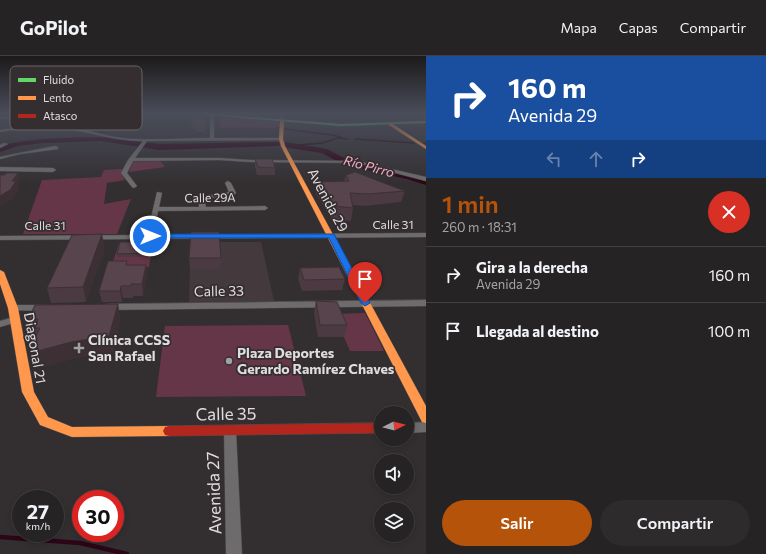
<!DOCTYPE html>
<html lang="es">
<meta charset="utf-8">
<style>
:root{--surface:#262325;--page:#2e2b2d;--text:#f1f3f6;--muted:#a4a4a7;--line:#424042;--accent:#b45309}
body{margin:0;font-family:Commissioner,sans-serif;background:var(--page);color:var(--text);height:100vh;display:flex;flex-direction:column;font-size:15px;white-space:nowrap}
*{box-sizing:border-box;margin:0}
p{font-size:13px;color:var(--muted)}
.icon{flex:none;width:22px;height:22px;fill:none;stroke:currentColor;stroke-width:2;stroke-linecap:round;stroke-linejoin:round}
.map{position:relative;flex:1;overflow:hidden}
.details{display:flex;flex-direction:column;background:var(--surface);width:340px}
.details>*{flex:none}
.top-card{background:#1a4fa0;color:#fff;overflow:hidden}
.needle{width:26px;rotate:84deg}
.fabs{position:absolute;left:374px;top:350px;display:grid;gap:8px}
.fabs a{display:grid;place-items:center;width:40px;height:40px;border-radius:50%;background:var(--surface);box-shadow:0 2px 6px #0003,0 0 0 1px var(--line);font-size:20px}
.speed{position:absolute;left:12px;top:434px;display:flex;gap:8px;font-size:20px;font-weight:700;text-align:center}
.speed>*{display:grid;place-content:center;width:52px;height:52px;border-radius:50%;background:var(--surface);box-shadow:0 2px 6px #0003,0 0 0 1px var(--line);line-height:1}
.speed small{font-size:10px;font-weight:400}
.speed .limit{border:6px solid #d22;background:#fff;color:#111}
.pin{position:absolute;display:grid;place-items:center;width:34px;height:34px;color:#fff;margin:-41px -17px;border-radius:50% 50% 50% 0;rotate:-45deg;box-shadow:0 0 4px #0007}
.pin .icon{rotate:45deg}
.me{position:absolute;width:44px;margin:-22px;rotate:90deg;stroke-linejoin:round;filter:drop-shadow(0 0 3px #0008)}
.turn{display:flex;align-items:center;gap:14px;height:84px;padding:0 16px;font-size:18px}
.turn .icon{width:52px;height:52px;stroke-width:2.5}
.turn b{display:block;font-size:28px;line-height:34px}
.lanes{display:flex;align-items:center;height:38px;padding:0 16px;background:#0003;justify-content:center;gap:20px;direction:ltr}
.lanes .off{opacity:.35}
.round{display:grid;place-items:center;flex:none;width:42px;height:42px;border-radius:21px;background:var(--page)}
.summary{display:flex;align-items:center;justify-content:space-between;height:68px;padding:0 16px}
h1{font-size:24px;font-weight:600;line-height:30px;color:var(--accent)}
.action{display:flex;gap:8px;margin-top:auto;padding:8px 16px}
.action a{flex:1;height:46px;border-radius:24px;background:var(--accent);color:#fff;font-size:16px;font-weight:600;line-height:46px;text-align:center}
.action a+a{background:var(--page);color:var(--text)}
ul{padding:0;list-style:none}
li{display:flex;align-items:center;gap:12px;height:56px;padding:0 16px;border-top:1px solid var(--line)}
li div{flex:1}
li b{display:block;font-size:15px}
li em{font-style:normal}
header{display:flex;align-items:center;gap:24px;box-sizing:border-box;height:56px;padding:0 20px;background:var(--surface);border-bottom:1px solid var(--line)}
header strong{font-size:19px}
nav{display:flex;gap:22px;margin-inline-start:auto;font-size:14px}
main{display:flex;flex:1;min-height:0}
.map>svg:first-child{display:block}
.built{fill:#44393d}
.green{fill:#653647}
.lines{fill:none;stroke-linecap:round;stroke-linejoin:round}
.stream-far1{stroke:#2c0516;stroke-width:1.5}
.stream{stroke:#2c0516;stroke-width:4.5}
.river{fill:#2c0516;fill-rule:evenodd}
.street-casing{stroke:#4e4b4c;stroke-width:1}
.fast-casing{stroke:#4e4b4c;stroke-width:1}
.slow-casing{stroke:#4e4b4c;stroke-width:1}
.jam-casing{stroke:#4e4b4c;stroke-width:1}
.street{fill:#6e6b6c;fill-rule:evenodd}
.fast{fill:#63d668;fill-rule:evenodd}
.slow{fill:#ff974d;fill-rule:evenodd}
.jam{fill:#b3261e;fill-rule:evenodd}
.wall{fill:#4b3a41}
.shaded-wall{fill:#3d3035}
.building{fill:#57444c;stroke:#3d3035}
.route{fill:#1a73e8;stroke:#114b97}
.poi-dot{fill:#a3a0a1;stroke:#342e30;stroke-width:1.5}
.labels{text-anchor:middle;stroke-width:3.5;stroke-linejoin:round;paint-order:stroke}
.far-street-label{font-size:12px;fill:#e0ddde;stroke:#342e30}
.far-water-label{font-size:13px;font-style:italic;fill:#f8aec6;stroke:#342e30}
.street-label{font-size:14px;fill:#e0ddde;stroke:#342e30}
.poi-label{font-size:14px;font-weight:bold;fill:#e0ddde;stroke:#342e30;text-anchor:start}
.near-street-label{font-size:17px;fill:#e0ddde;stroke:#342e30}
.key{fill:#342e30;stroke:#686364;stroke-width:1}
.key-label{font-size:11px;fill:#e0ddde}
</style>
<header>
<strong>GoPilot</strong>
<nav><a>Mapa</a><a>Capas</a><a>Compartir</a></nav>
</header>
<main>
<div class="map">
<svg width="426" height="498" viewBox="0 0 426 498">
<rect width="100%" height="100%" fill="#332f31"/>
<path class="built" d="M218,186h43l13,59 -85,1 1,-33h30z"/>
<path class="green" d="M219,62l59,3 1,1v6l-31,-1 -28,1z
M160,105l5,6 -36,5 4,-10z
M122,113v6l3,5 -18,3 -3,21 27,-5 -14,35h-94l19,-54 59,-3 3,-7z
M119,187h34l-4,24 -38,1z
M365,257l19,38h-34l-16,-37z
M288,269l18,71 -150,1 9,-71z"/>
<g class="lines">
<path class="stream-far1" d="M277,72l56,7 9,3
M355,83l59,4
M424,87l2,1
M299,89l23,-2 16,-5 10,1
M292,90h2"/>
<path class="stream" d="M0,481l80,6 47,11"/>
<path class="river" d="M101,81l58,7 119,-2 4,2 -4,2 -119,4 -58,-9 -59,2 -24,3 -18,6v-6c33,-9 67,-8 101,-9z
M286,86l41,7 23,12 76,18v6l-19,-6 -63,-14 -22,-12 -39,-6 -1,-2 1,-2z"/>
<g class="street-casing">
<path id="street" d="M210,58h4v24h67l2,1 -2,1 -134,1 -12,17h84l31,2 107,1 69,16v4l-69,-18 -107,-1 -31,-2 -86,1 -6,12 10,13 -3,2 -2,-1 -11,-14 7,-13 15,-19c-26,0 -45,-7 -70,-11 -24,-4 -49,-2 -73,2v-2c24,-4 49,-6 73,-2 16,2 32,8 48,10 29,3 60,0 89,0z
M279,58h4v8l-3,-1z
M76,59l1,2h-15z
M29,60l-1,2 -28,1v-2z
M4,87l4,1 -8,4v-3z
M55,90l3,1v2l-38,5 -20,5v-2z
M0,111l53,1 3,2 -3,2 -53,-1z
M228,125l3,2 5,10 -1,1 -31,5 2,8 59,-1 3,2 -3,2 -107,1 -4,24 272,-2v4l-426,3v-4l147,-1 10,-43 5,1 -3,14h40v-10l30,-5 -4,-9z
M426,244v6l-319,4 -5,-3 5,-3z
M13,249h33l5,3 -5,3 -36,-1 -2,-2z
M14,261l3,1 2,2 -2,2 -17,5v-6z
M426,366v10l-19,1v-10z
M230,370l4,1 2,4 6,123h-16l-2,-123 2,-4z"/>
</g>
<g class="fast-casing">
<path id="fast" d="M192,58h20l129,10 85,-3v2l-85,3z"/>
</g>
<g class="slow-casing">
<path id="slow" d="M282,64l2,1 -1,18 2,7 141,260v17l-4,-1 -141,-276 -2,-7 1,-18z
M389,67h2l35,23v3l-37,-24z
M0,214l4,2 14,36 16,84 14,25 24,10 97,-1 4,1 2,4 -2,4 -4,1 -97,1 -32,-12 -18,-33 -14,-84 -8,-24z"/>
</g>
<g class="jam-casing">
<path id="jam" d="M381,367v10l-212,3 -4,-1 -2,-4 2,-4 4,-1z"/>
</g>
<use href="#street" class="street"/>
<use href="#fast" class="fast"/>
<use href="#slow" class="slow"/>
<use href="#jam" class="jam"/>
</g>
<path class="wall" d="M191,66l16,2v5h-2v3h-9v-3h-3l-1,-3h-1z
M255,103l20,9v7h-18l-2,-9z
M346,119l59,16 -4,11 -36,4 -12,-1v3l-2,13 -20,-2 -6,-14h-2l-7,-11 2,-12 26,-1z
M149,189l-2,12h-30v-3z
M105,192l-19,54 -35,1 -4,-15z
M189,202h32l-1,11h-30z
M127,209h19l1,11 -4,20h-10v2h-10l-1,4h-20l-3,-11z
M300,212l45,11 -3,11 -40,1 -4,-12z
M316,245l31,24 -3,12h-26l-4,-24z
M118,248l2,16 -7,32 -38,6 -35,10 -6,-16 2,-9 -1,-5 1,-3h-2l-6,-15z"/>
<path class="shaded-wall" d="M18,117l2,8 -2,4 1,4 -6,10 -13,7v-10l12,-15z
M102,178l3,14 -19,54 -3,-15z
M149,186v3l-2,12v-4z
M146,209l1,11 -4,20 -1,-12z
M121,230l2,12 -1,4 -2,-11z
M118,248l2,16 -7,32 -38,6 -35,10 -6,-16z"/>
<path class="building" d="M193,58h11l3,10h-2v4h-9v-4h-3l-1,-2h-1z
M255,103h17l3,9 -17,-1z
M355,116l50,19 -37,3 -18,-1 3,15 -19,-2 -7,-13h-2l-7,-11 31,-1 -3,-6z
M6,117h12l-6,8h4l-6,9 -10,6v-21h5z
M191,176h28l2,26h-32z
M102,178l-19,53 -36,1 25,-53z
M120,186h29l-2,11 -30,1z
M108,205h19l-1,4h20l-4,19h-11v2h-10l-1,5h-21z
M339,211l6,12 -41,1 -4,-12z
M316,245l21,1 10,23h-27z
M118,248l-9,32 -38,6 -37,10 3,-14h-2l5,-10h-5l3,-9 -10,1 7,-15z"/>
<linearGradient id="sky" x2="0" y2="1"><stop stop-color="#1c1a1b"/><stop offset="0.45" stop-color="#4a4d5a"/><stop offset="1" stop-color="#4a4d5a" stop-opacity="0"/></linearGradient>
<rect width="426" height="128" fill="url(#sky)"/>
<path class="route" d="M150,178h184l36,69 -5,3 -4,-3 -32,-65h-182l-1,-2z"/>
<g class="poi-dot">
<path d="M77 286h4v4h4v4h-4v4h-4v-4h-4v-4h4z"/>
<circle cx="229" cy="305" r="4"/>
</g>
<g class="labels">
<g class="far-street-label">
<text transform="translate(210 142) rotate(-1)" y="4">Calle 29A</text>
<text x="393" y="173">Calle 31</text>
<text x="45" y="174">Calle 31</text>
</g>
<g class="far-water-label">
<text transform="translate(369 110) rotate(15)" y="5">Río Pirro</text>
</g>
<g class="street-label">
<text transform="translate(328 144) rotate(62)" y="5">Avenida 29</text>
<text transform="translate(219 235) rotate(-1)" y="5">Calle 33</text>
<text transform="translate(35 292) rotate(80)" y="5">Diagonal 21</text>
</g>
<g class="poi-label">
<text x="88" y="289">Clínica CCSS<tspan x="88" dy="16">San Rafael</tspan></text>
<text x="237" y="302">Plaza Deportes<tspan x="237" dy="16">Gerardo Ramírez Chaves</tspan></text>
</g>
<g class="near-street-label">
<text transform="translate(226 358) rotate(-1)" y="6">Calle 35</text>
<text transform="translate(214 437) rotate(-92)" y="6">Avenida 27</text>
</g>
</g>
<rect x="10" y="10" width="132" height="64" rx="6" class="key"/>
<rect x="18" y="22" width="18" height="4" fill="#63d668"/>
<rect x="18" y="40" width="18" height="4" fill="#ff974d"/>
<rect x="18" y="58" width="18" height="4" fill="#b3261e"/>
<g class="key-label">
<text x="43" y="28">Fluido</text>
<text x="43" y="46">Lento</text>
<text x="43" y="64">Atasco</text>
</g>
</svg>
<div class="fabs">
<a><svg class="needle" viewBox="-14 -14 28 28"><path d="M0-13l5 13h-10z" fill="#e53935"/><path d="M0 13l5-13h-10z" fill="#a4a4a7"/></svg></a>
<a><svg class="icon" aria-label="sound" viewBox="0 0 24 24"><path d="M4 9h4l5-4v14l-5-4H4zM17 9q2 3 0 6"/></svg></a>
<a><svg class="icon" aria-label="layers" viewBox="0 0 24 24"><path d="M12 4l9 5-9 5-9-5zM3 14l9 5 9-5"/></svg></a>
</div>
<div class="speed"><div>27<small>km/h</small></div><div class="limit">30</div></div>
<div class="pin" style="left:365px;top:247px;background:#d93025"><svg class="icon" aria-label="arrive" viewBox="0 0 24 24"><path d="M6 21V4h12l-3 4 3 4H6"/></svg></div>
<svg class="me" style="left:150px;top:180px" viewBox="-20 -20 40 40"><circle r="17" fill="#1a73e8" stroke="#fff" stroke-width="3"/><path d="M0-11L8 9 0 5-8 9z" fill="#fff"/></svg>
</div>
<section class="details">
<div class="top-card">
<div class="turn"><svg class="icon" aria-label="right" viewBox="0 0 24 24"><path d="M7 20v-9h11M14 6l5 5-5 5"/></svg><div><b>160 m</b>Avenida 29</div></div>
<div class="lanes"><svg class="icon off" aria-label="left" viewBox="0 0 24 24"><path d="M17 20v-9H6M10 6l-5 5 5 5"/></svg><svg class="icon off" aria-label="ahead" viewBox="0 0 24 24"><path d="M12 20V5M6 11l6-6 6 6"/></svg><svg class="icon" aria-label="right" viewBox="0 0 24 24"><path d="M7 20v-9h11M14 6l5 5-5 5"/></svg></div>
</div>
<div class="summary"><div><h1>1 min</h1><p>260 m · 18:31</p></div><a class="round" style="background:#d93025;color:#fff"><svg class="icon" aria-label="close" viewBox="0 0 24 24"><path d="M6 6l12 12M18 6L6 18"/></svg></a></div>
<ul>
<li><svg class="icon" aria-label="right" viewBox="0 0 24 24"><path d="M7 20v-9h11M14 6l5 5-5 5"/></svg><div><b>Gira a la derecha</b><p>Avenida 29</p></div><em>160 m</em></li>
<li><svg class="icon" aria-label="arrive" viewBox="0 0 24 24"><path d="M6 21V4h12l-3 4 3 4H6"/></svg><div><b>Llegada al destino</b></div><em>100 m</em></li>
</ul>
<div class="action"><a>Salir</a><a>Compartir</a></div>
</section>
</main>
